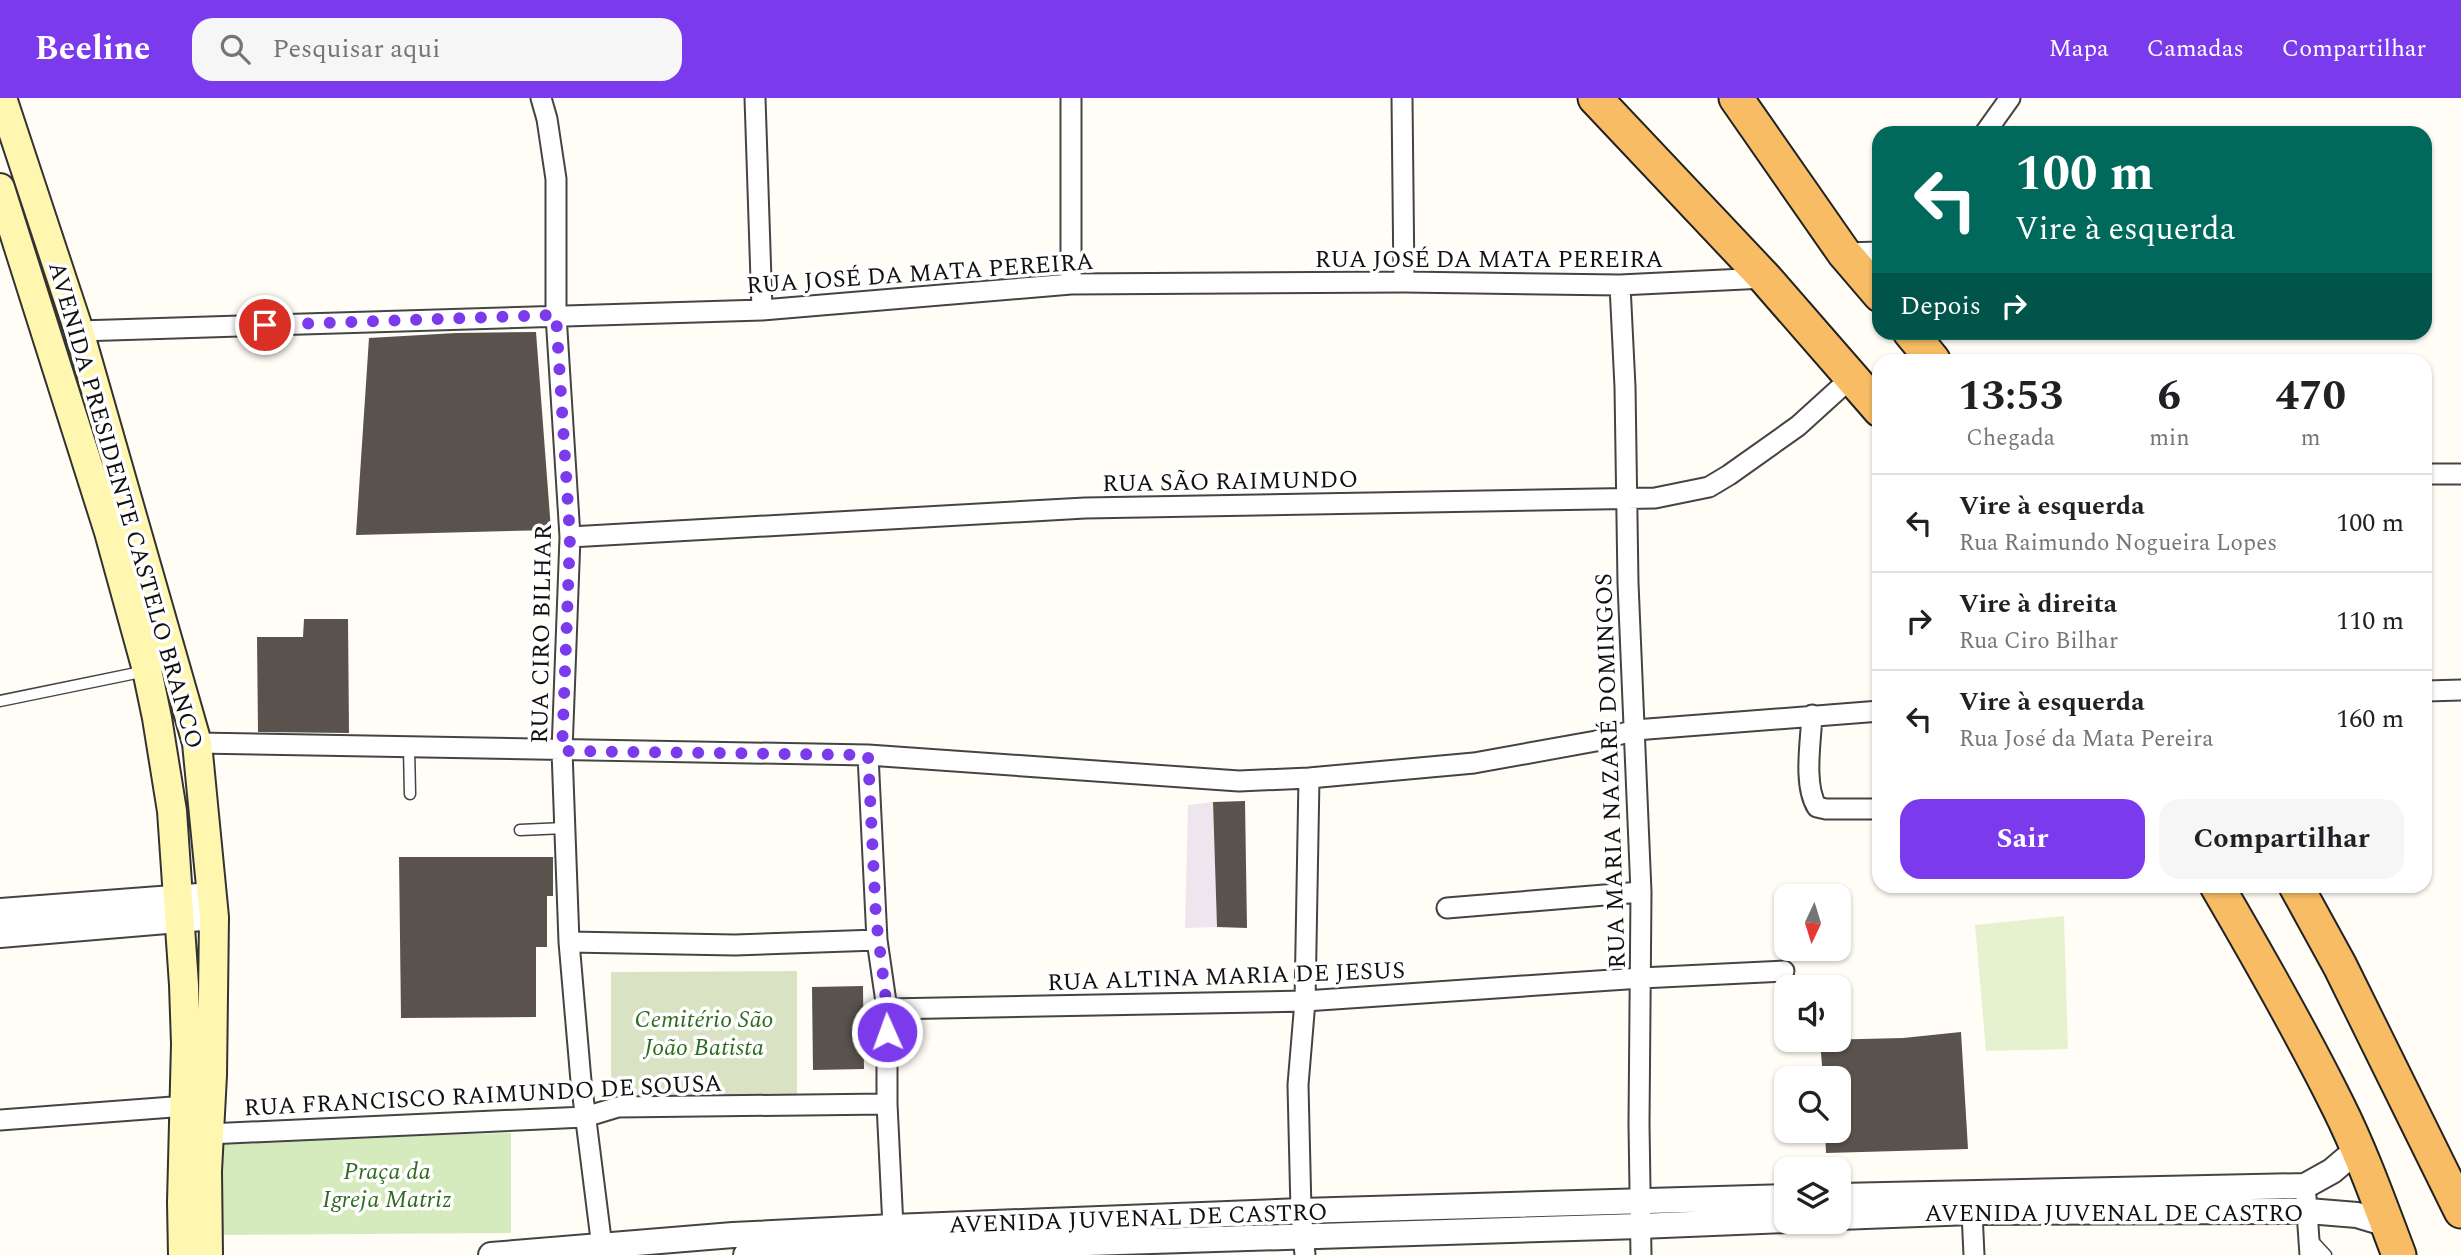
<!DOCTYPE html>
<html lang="pt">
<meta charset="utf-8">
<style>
:root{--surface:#fff;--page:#f6f6f6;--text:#202124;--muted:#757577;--line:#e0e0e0;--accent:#7c3aed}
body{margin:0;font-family:Spectral,serif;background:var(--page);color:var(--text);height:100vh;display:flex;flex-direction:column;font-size:26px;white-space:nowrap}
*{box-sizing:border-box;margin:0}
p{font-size:23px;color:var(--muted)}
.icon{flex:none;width:38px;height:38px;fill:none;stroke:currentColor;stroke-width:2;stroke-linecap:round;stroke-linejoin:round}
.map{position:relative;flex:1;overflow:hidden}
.drawer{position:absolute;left:1872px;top:256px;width:560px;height:539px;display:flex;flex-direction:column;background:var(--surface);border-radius:21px;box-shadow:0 2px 5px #0004}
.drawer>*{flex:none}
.banner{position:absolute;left:1872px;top:28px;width:560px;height:214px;border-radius:21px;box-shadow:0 2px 5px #0004;background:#00695c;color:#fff;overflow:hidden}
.needle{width:46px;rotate:184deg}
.fabs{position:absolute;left:1774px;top:786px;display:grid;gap:14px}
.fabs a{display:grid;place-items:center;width:77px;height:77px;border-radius:14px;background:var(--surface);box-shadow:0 2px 5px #0004;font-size:35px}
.pin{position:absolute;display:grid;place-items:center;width:60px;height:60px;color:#fff;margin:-30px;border:4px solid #fff;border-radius:50%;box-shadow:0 2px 7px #0007}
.me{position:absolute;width:77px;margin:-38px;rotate:358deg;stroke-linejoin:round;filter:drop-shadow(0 0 5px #0008)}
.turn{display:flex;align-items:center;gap:24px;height:147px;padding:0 28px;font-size:32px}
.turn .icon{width:91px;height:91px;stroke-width:2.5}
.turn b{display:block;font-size:49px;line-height:60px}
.then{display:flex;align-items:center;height:66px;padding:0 28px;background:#0003;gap:14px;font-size:26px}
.eta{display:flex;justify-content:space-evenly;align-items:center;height:119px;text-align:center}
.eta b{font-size:42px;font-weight:700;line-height:49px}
.cta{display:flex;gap:14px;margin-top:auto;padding:14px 28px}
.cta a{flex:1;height:80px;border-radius:21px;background:var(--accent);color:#fff;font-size:28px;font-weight:700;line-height:80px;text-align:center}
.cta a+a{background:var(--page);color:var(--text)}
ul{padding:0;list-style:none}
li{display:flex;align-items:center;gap:21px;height:98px;padding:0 28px;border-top:2px solid var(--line)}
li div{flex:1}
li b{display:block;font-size:26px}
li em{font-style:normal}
header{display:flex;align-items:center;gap:42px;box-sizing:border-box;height:98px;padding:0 35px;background:var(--accent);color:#fff}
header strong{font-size:33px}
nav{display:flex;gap:38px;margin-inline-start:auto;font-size:24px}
.search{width:490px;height:63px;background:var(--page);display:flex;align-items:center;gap:18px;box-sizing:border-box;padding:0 24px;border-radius:21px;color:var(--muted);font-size:26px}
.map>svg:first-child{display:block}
.industrial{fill:#eee6ef}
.green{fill:#d5ebbd}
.cemetery{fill:#d9e3c4}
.pitch{fill:#e6f2cf}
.building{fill:#5a524d}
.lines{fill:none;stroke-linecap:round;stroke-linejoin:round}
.service-casing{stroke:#444;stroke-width:13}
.minor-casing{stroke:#444;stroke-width:23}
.tertiary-casing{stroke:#444;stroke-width:28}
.secondary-casing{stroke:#333;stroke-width:32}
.trunk-casing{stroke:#222;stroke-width:37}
.service{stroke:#fff;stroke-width:10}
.minor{stroke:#fff;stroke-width:19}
.tertiary{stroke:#fff;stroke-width:24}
.secondary{stroke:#fff6b0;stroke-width:28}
.trunk{stroke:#f7bc64;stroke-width:33}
.route{stroke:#7c3aed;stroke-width:12;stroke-dasharray:0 21.6}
.labels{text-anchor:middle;stroke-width:7;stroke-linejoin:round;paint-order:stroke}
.street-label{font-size:24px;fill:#111;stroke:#fff}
.park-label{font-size:24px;font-style:italic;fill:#2f6b1f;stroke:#fff}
</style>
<header>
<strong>Beeline</strong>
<div class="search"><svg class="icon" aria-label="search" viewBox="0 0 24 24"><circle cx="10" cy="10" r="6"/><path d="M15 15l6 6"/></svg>Pesquisar aqui</div>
<nav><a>Mapa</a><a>Camadas</a><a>Compartilhar</a></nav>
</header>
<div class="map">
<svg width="2461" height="1157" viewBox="0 0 2461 1157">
<rect width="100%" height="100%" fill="#fffdf5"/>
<path class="industrial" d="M1213,704l4,125 -32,1 3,-123z"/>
<path class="green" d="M511,1035v100l-297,2 7,-95z"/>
<path class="cemetery" d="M797,873v124h-186v-123z"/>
<path class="pitch" d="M2064,818l4,133 -82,2 -11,-126z"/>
<path class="building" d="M536,234l15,198 -195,5 13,-197 87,-5z
M304,521h44l1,114 -91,-1 -1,-95h46z
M1245,703l2,127 -30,-1 -4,-125z
M399,759h154v39h-6v51h-11v70l-135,1z
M863,888l1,83 -51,1 -1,-83z
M1961,934l7,117 -142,4 -1,-23h14v-52h-16l-3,-38 83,-2z"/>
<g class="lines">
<g class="service-casing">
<path id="service" d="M0,603l146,-30
M409,650l1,46
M520,732l45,-2
M2312,1142l14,15"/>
</g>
<g class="minor-casing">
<path id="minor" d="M541,0l6,21 9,60v136l14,222 -8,214 7,191 12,139 22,174
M755,0l7,212
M1402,0l2,184
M1985,35l25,-35
M1844,155l36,-1
M1071,186v-186
M1620,187l5,102 3,196 13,309 -2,232 2,131
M79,233l683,-21 309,-26 333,-2 216,3 145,-7
M2426,376h35
M570,439l515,-29 570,-10 54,-11 20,-12 69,-49 54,-49
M2426,593l35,-1
M1812,617c-1,25 -9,70 5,92l9,2h54
M197,645l671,12 371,26 70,-3 165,-15 122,-22 39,-11 245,-19
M868,657l9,185 10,69v95l6,123
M1447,810l194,-16
M569,844l166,3 142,-5
M887,911l418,-8 336,-23 143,-7
M0,1022l186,-14
M208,1036l377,-17 33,-10 269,-3
M2306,1099l4,58
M1972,1114l2,43
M1305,1157l-4,-44 -3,-126 7,-84 4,-223"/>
</g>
<g class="tertiary-casing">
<path id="tertiary" d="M0,813l212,-16
M0,837l214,-18
M1839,1098l466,-10 27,-15 26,-22
M1839,1119l133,-5 336,-1 49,4 30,9
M491,1157l242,-20 160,-8 408,-16 486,-14
M746,1157l17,-2 877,-27 147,-6"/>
</g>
<g class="secondary-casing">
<path id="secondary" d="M2,0l77,233 118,412 17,174 -2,158 -5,96 1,84
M0,90l109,344 38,138 10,48 15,93 12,174 2,59 -4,158 1,53"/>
</g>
<g class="trunk-casing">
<path id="trunk" d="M1595,0l170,180 115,132
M1736,0l108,155 36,42
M1910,234l23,28
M2217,788c42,72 84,145 121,220 24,48 42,99 61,149
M2296,788l44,80 121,245"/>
</g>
<use href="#service" class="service"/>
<use href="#minor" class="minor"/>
<use href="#tertiary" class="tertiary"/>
<use href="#secondary" class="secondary"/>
<use href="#trunk" class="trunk"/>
</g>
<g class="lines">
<path class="route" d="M265,227l291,-10 14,222 -8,214 306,4 8,163 11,91v23"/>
</g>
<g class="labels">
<g class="street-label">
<text x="1489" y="169">RUA JOSÉ DA MATA PEREIRA</text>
<text transform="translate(920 175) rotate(-4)" y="8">RUA JOSÉ DA MATA PEREIRA</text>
<text transform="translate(1230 383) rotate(-1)" y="8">RUA SÃO RAIMUNDO</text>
<text transform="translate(126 407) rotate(74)" y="8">AVENIDA PRESIDENTE CASTELO BRANCO</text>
<text transform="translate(541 536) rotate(-89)" y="8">RUA CIRO BILHAR</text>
<text transform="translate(1610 673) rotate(-92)" y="8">RUA MARIA NAZARÉ DOMINGOS</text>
<text transform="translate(1226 878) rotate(-2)" y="8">RUA ALTINA MARIA DE JESUS</text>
<text transform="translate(483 997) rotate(-3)" y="8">RUA FRANCISCO RAIMUNDO DE SOUSA</text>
<text x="2114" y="1123">AVENIDA JUVENAL DE CASTRO</text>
<text transform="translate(1138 1120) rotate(-2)" y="8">AVENIDA JUVENAL DE CASTRO</text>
</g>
<g class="park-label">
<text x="704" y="929">Cemitério São<tspan x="704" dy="28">João Batista</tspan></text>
<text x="387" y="1081">Praça da<tspan x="387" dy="28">Igreja Matriz</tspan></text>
</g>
</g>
</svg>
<div class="fabs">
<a><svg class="needle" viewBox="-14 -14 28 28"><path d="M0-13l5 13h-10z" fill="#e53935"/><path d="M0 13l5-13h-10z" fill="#757577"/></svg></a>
<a><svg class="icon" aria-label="sound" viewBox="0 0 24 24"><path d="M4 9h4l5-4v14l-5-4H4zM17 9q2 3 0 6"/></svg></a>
<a><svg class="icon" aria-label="search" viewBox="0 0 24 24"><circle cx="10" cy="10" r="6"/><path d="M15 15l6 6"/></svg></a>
<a><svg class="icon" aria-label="layers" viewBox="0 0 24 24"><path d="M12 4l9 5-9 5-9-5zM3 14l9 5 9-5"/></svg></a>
</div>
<div class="pin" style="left:265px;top:227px;background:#d93025"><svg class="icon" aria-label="arrive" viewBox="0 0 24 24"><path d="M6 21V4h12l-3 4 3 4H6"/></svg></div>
<svg class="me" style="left:887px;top:934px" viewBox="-20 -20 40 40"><circle r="17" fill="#7c3aed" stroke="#fff" stroke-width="3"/><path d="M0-11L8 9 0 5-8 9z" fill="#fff"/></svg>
<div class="banner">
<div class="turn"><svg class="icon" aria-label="left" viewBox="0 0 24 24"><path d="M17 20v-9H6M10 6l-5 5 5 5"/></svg><div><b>100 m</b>Vire à esquerda</div></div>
<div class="then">Depois<svg class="icon" aria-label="right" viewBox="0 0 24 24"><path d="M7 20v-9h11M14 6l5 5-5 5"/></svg></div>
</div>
<section class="drawer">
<div class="eta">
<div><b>13:53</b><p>Chegada</p></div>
<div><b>6</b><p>min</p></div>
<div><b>470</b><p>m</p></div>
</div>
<ul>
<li><svg class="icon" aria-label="left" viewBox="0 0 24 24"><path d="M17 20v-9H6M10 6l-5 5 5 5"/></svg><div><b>Vire à esquerda</b><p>Rua Raimundo Nogueira Lopes</p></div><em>100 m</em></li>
<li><svg class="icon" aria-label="right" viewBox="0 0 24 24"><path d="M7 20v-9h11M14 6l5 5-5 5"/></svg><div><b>Vire à direita</b><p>Rua Ciro Bilhar</p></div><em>110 m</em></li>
<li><svg class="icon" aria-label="left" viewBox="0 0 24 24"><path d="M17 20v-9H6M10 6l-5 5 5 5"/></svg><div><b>Vire à esquerda</b><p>Rua José da Mata Pereira</p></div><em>160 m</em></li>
</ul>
<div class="cta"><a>Sair</a><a>Compartilhar</a></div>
</section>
</div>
